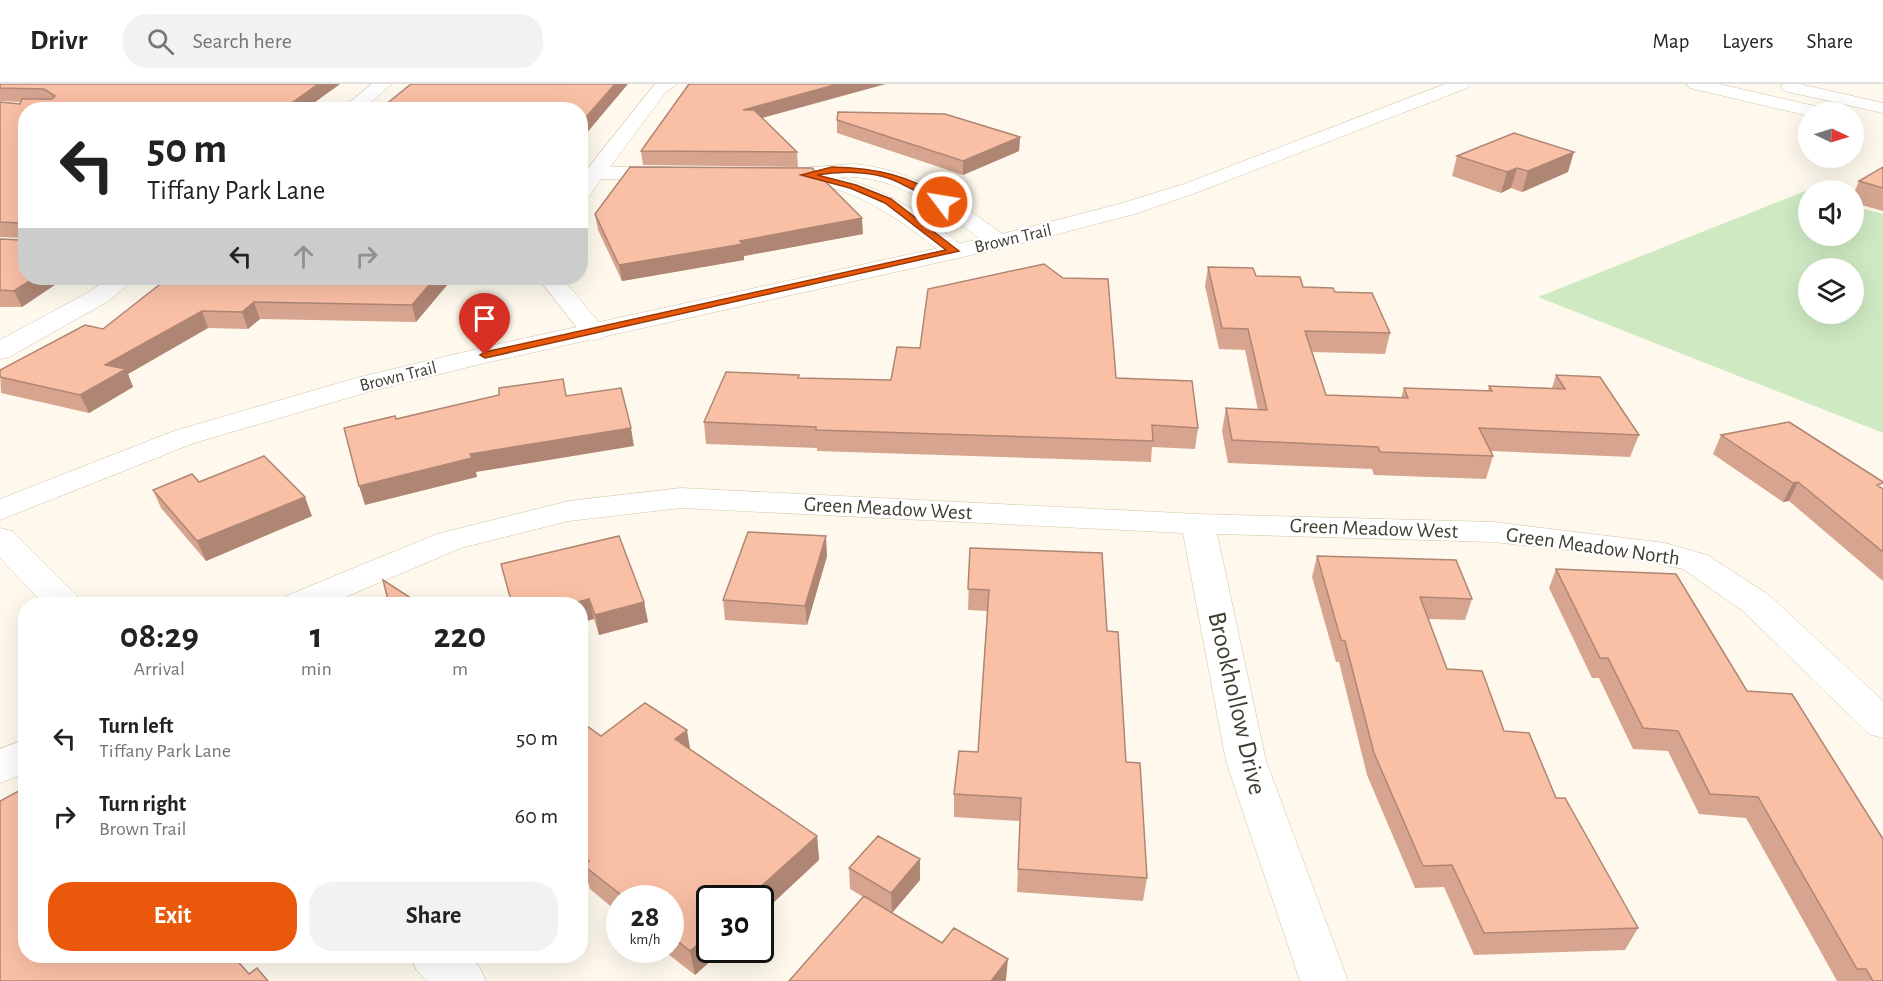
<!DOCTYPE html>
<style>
:root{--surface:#fff;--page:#f2f2f2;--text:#222;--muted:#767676;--line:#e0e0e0;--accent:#ea580c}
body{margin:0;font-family:"Alegreya Sans",sans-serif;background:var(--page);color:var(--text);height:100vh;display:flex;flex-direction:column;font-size:22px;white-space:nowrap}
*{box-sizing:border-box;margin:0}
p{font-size:20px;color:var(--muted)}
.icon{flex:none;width:33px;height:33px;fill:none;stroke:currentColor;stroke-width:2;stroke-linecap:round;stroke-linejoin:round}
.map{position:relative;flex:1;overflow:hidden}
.panel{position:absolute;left:18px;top:513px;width:570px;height:366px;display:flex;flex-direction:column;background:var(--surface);border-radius:24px;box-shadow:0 6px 24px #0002}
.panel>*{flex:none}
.top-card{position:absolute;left:18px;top:18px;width:570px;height:183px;border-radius:24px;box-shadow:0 6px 24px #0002;background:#fff;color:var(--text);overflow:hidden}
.needle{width:39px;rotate:94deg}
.tools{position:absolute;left:1798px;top:18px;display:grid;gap:12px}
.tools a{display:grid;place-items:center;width:66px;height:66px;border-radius:50%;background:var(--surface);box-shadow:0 6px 24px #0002;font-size:30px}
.speed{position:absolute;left:606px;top:801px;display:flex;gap:12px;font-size:30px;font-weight:700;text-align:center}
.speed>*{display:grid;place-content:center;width:78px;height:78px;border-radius:50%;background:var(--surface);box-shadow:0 6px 24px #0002;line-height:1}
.speed small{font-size:15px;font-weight:400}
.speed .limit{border:3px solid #111;border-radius:9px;background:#fff;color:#111}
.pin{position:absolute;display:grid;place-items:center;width:51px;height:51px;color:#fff;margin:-62px -26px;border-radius:50% 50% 50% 0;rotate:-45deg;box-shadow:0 0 6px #0007}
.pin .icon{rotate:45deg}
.me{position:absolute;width:66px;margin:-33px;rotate:301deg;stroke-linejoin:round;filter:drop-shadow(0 0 4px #0008)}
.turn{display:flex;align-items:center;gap:21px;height:126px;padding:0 30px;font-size:27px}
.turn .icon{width:78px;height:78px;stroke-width:2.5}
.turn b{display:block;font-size:42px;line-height:51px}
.lanes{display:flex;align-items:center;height:57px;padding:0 30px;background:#0003;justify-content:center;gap:30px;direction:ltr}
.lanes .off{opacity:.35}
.eta{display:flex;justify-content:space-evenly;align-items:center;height:102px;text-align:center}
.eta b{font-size:36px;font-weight:600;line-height:42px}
.button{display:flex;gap:12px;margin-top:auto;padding:12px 30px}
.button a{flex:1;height:69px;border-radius:24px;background:var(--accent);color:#fff;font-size:24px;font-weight:600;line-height:69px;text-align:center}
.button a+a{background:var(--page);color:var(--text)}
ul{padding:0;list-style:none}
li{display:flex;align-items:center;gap:18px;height:78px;padding:0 30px}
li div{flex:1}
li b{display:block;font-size:22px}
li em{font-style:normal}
header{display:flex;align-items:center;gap:36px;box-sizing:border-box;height:84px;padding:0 30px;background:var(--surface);border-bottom:2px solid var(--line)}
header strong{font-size:28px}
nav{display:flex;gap:33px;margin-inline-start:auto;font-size:21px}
.search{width:420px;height:54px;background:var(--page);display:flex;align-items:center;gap:15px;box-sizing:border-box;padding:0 21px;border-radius:24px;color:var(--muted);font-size:22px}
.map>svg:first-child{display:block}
.green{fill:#cfeac3;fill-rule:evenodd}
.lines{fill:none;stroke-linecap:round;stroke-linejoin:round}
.street-casing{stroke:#cfc4a4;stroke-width:1}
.secondary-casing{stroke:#cfc4a4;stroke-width:1}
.primary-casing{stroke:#cfc4a4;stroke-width:1}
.street{fill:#fff;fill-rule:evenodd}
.secondary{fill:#fff;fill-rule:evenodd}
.primary{fill:#fff;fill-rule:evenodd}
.wall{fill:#d7a58f}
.shaded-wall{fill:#af8674}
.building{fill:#fac0a6;stroke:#af8674;stroke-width:1.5}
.route{fill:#ea580c;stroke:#983908;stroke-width:1.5}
.labels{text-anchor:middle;stroke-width:4.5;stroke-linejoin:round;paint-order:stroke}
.far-street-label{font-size:18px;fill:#413d30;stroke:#fff}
.street-label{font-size:21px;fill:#413d30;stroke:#fff}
.near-street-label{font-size:26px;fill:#413d30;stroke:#fff}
</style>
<header>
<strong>Drivr</strong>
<div class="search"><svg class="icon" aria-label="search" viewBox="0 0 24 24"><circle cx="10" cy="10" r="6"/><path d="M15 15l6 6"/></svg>Search here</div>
<nav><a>Map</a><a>Layers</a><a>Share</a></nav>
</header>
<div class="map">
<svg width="1883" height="897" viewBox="0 0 1883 897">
<rect width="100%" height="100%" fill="#fef9ec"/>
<path class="green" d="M1805,107l4,2v43h45v-30l29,8v219l-345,-136zM1809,184h45v46h-45z"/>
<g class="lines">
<g class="street-casing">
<path id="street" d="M372,0h20l-31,26h-21z
M655,0h22l-12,9 -55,74h59l7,2 3,4 -3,4 -7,2h-68l-13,19 -8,1v-21z
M853,80c60,4 106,40 154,73l3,5 -3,5 -8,2 -8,-2c-46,-33 -92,-74 -153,-70 40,10 71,28 103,53 8,6 19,12 25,21l-4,5 -8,2 -8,-2c-37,-29 -71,-56 -117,-69l-3,-4 3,-5 -57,3 -7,-2 -3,-4 3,-4z
M109,194h27l-29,24 -98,55 -9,2v-19l89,-48z
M538,194h24l45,54 -4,6 -9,2 -9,-2z
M681,404l517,26 296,8 171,21 42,12 62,40 114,106v37l-14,-4 -126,-123 -60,-42 -54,-12 -135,-15 -277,-8 49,227 82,220h-48l-74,-220 -43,-228 -502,-25 -112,13 -108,27 -132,56h-48l5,-8 151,-62 132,-33z
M0,444l12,3 65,65 4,8h-37l-44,-46z
M26,655v34l-26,10v-34z
M410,872h57l12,10 7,15h-58l-11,-10z"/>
</g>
<g class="secondary-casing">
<path id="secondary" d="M1445,0h25l-3,4 -269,104 -63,22 -136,35 -514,114 -110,27 -181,53 -194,77v-21l174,-68 182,-53 129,-31 513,-112 121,-31 65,-20z"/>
</g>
<g class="primary-casing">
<path id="primary" d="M1687,0h32l104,24 2,4h-16v4l-119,-28z
M1783,0h17l83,19v10l-99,-22 -3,-4z"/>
</g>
<use href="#street" class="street"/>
<use href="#secondary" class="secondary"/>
<use href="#primary" class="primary"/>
</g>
<path class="wall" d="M0,0h340l-36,26h-278v168h39l-43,29h-22v-68l20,1v-2l-20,-1v-135l20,2 1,-2 -21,-1z
M762,34l35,34 1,15 -155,-2 -2,-14z
M837,36l183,17 -1,14 -56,24 -126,-42z
M1457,72l111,16 -46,20 -11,-4 -10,5 -49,-17z
M1883,83v44l-29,-8v-10l5,-12z
M595,130l268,20 -119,22v4l-122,21 -24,-51z
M1208,183l95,20 32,5 55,41 -5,21 -73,-2 14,43 75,3 3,-10 84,3 1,-5 63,2 4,-13 83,60 -9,22 -139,-6 2,5 -7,23 -112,-4 -2,-6 -144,-6 -6,-32 4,-23 32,2 -13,-60 -26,-1 -14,-63z
M168,194h285l-37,44 -156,-3 -12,10 -40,-1 -80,46 5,13 -44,26 -88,-20 -1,-23 103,-41z
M799,294l92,2 225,-2 82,50 -3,21 -43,-2 -1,15 -334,-11v-3l-111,-4 -2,-22z
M1721,351l162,54v92l-94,-80 -6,1 -70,-48z
M199,398l113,34 -106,45 -45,-53 -8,-18z
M970,464l137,83 19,131 21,116 -4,23 -126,-9 3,-71 -66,-4v-23l24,-42 9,-141 -19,-1z
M827,472l-20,69 -82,-5 -2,-20z
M1317,472l155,43 -7,21 -37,-1 19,50 57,62 52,67 82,130 -13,22 -151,5 -30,-68 -29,1 -48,-113 -28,-113h-3l-24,-85z
M1556,485l120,5 207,407h-46l-91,-163 -47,-4 -31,-63 -35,-2 -34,-71h-7l-43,-90z
M644,518l4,20 -49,13 -5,-16 -82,-15z
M580,637l21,15 89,13 127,87 2,24 -124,115 -32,-25h7v-52h-50v16l-30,-25 -3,-11 -7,-5z
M920,775v21l-28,33 50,30 64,37 -1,1 -155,-92 -1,-21z"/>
<path class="shaded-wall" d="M318,0h22l-36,26h-22z
M615,0h13l-48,57v-17z
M838,0h48l-142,39 -1,-13z
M1020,53l-1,14 -56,24v-14z
M1574,68l-6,20 -46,20 6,-21z
M1517,84l-6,20 -10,5 6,-21z
M862,134l1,16 -119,22v4l-122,21 -3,-16 121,-24z
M34,194h31l-43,29 -8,-16z
M435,194h18l-37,44 -4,-17z
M254,218l6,17 -12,10 -6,-17z
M202,227l6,17 -80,46 5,13 -44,26 -9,-18 25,-30z
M631,344l3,18 -158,26 1,5 -112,28 -6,-19 111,-32z
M1798,398l-9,19 -6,1 10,-19z
M305,413l7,19 -106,45 -9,-20z
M826,452l1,20 -20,69 -2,-19z
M589,515l5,20 -14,4v-19h-10z
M644,518l4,20 -49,13 -4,-20z
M687,646l4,24 -16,-15z
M817,752l2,24 -59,55v-17h-12z
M920,775v21l-28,33 -1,-20z
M710,850v16h13l-28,25 -5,-24z
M1008,875l-2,21 -1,1h-14z"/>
<path class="building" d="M0,0h318l-36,26h-256v168h8l-20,13 -14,-1v-51l20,1v-17l-20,-1v-120l20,2 2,-5h30l3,-3 -11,-7 -44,-1z
M411,0h204l-35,40v-14h-201z
M689,0h149l-95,26h11l43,42 -156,-1z
M838,28l107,2 75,23 -57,24 -126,-41z
M1514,49l60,19 -46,19 -11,-3 -10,4 -50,-16z
M630,83l182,1 50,50 -122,23 3,3 -124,21 -24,-51z
M1883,83v21l-24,-7z
M1044,180l19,14 45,1 8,99 76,3 6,47 -46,-3 1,16 -337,-11v-3l-112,-5 22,-50 73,3 -1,3 93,2 6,-33 23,1 8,-59z
M1208,183l45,1 3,8 44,1 3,10 30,1 2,4 37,1 18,40 -85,-2 21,64 82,3 -4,-10 88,3 -3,-5 76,3 -9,-14 44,2 39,58 -160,-7 14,28 -113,-4 -2,-5 -146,-7 -6,-32 41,2 -19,-81 -26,-1z
M168,194h267l-23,27 -158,-3 -12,10 -40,-1 -97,54 21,4 -46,26 -80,-18v-7l85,-45 18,4z
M563,295l3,17 55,-8 10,40 -161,26 2,4 -113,28 -15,-58 51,-12 1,3 103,-24v-7z
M1789,338l94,60v1l-6,2 6,4v63l-85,-70 -5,1 -72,-48z
M264,372l41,41 -108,44 -44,-51 39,-16 7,8z
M748,448l78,4 -21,70 -82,-6z
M619,452l25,66 -49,13 -6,-16 -19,5h-58l-11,-40z
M970,464l132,5 5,78 11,1 8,130 14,1 7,115 -129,-9 3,-71 -67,-4 5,-43 19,1 11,-162 -21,-1z
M1317,472l139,4 16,39 -52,-2 27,72 35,2 22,60 25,2 27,65h9l73,130 -154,5 -32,-68 -29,1 -49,-113 -29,-112 -4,-1z
M1556,485l120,5 71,117 45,3 91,145v142h-10l-7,-12h-9l-99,-172 -48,-3 -32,-63 -35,-3 -35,-70h-8z
M383,496l37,24h-31z
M645,619l42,27 -12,9 142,97 -69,62h-38v36l-20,17 -20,-16v-37h-45l-42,-33 6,-4 -9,-7v-133l21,15z
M26,703v169h207l16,18 8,-6 11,13h-268v-180z
M878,752l42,23 -29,34 -42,-25z
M864,812l78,47 12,-15 54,31 -17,22h-202z"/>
<path class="route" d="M832,83c42,1 79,8 114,33v4c-6,1 -44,-21 -55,-25 -22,-8 -51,-8 -74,-4l39,10 35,14 68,52 -474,107 -5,-3 5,-3 461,-102 -61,-47 -35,-15 -49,-13z"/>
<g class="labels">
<g class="far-street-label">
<text transform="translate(1013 154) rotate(-13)" y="6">Brown Trail</text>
<text transform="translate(398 292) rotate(-14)" y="6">Brown Trail</text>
</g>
<g class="street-label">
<text transform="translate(888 424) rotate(3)" y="7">Green Meadow West</text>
<text transform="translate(1374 444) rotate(2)" y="7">Green Meadow West</text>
<text transform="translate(1593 462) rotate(8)" y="7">Green Meadow North</text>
</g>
<g class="near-street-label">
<text transform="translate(1238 619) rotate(77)" y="9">Brookhollow Drive</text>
</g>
</g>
</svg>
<div class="tools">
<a><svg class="needle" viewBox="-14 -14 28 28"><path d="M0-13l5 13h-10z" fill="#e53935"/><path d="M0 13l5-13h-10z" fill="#767676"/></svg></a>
<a><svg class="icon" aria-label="sound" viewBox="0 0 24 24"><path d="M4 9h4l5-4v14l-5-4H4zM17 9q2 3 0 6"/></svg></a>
<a><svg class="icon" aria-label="layers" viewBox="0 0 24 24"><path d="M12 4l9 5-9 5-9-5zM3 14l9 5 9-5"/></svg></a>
</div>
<div class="speed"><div>28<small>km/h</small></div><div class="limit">30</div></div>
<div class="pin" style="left:485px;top:271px;background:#d93025"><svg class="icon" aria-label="arrive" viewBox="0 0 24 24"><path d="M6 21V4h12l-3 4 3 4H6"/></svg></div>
<svg class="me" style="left:942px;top:118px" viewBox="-20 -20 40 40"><circle r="17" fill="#ea580c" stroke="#fff" stroke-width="3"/><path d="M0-11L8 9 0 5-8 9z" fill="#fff"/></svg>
<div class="top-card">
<div class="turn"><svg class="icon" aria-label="left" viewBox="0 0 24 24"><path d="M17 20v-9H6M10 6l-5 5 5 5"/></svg><div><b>50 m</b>Tiffany Park Lane</div></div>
<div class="lanes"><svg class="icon" aria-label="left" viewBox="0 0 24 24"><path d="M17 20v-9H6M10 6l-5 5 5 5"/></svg><svg class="icon off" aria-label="ahead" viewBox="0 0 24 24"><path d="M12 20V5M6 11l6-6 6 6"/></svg><svg class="icon off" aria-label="right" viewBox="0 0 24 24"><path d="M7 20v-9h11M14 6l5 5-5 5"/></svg></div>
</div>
<section class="panel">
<div class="eta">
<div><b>08:29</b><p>Arrival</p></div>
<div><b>1</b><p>min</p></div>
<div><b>220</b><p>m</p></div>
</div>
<ul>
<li><svg class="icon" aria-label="left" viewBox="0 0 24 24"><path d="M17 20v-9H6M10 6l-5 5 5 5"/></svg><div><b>Turn left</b><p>Tiffany Park Lane</p></div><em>50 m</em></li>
<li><svg class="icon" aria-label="right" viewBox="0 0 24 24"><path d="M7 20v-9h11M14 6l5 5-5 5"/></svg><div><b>Turn right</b><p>Brown Trail</p></div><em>60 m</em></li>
</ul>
<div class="button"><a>Exit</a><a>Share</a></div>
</section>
</div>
